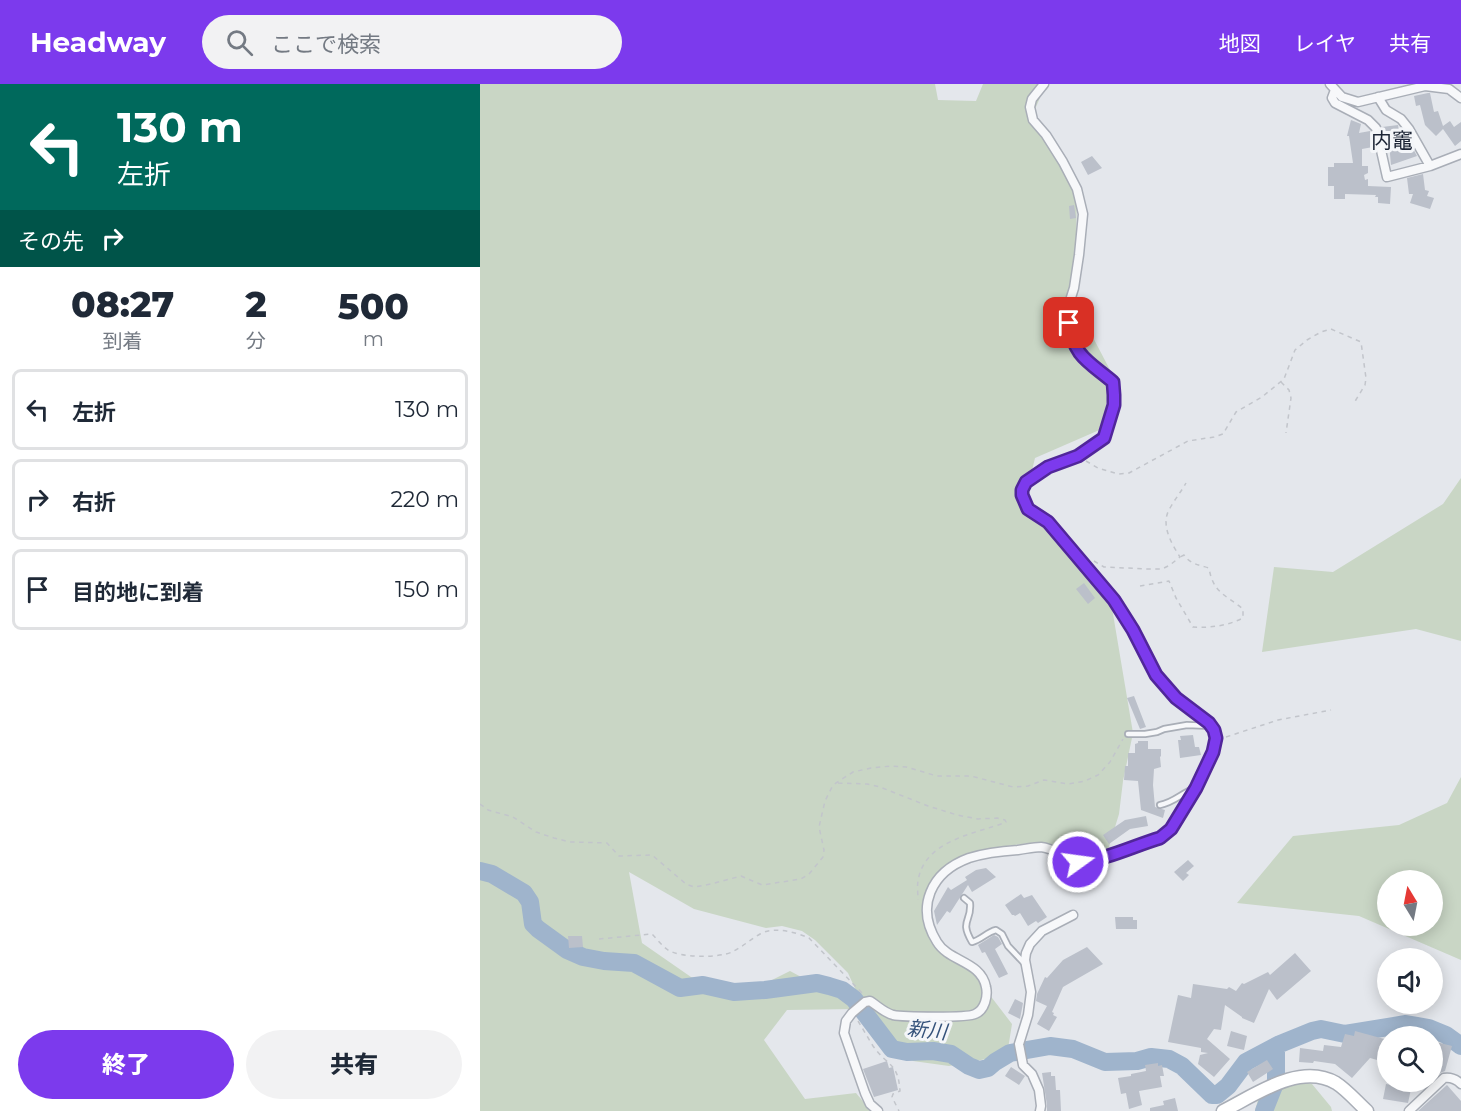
<!DOCTYPE html>
<html lang="ja">
<meta charset="utf-8">
<style>
:root{--surface:#fff;--page:#f2f2f3;--text:#1f2937;--muted:#747a83;--line:#e0e1e3;--accent:#7c3aed}
body{margin:0;font-family:Montserrat,"Noto Sans JP",sans-serif;background:var(--page);color:var(--text);height:100vh;display:flex;flex-direction:column;font-size:22px;white-space:nowrap}
*{box-sizing:border-box;margin:0}
p{font-size:20px;color:var(--muted)}
.icon{flex:none;width:33px;height:33px;fill:none;stroke:currentColor;stroke-width:2;stroke-linecap:round;stroke-linejoin:round}
.map{position:relative;flex:1;overflow:hidden}
.panel{display:flex;flex-direction:column;background:var(--surface);width:480px}
.panel>*{flex:none}
.banner{background:#00695c;color:#fff;overflow:hidden}
.needle{width:39px;rotate:350deg}
.buttons{position:absolute;left:897px;top:786px;display:grid;gap:12px}
.buttons a{display:grid;place-items:center;width:66px;height:66px;border-radius:50%;background:var(--surface);box-shadow:0 3px 15px #0003;font-size:30px}
.pin{position:absolute;display:grid;place-items:center;width:51px;height:51px;color:#fff;margin:-26px;border-radius:12px;box-shadow:0 3px 9px #0006}
.me{position:absolute;width:66px;margin:-33px;rotate:76deg;stroke-linejoin:round;filter:drop-shadow(0 0 4px #0008)}
.turn{display:flex;align-items:center;gap:21px;height:126px;padding:0 18px;font-size:27px}
.turn .icon{width:78px;height:78px;stroke-width:2.5}
.turn b{display:block;font-size:42px;line-height:51px}
.then{display:flex;align-items:center;height:57px;padding:0 18px;background:#0003;gap:12px;font-size:22px}
.eta{display:flex;justify-content:space-evenly;align-items:center;height:102px;text-align:center}
.eta b{font-size:36px;font-weight:800;line-height:42px}
.primary-button{display:flex;gap:12px;margin-top:auto;padding:12px 18px}
.primary-button a{flex:1;height:69px;border-radius:36px;background:var(--accent);color:#fff;font-size:24px;font-weight:800;line-height:69px;text-align:center}
.primary-button a+a{background:var(--page);color:var(--text)}
ul{padding:0;list-style:none}
li{display:flex;align-items:center;gap:18px;height:81px;margin:0 12px 9px;padding:0 6px;border:3px solid var(--line);border-radius:9px}
li div{flex:1}
li b{display:block;font-size:22px}
li em{font-style:normal}
header{display:flex;align-items:center;gap:36px;box-sizing:border-box;height:84px;padding:0 30px;background:var(--accent);color:#fff}
header strong{font-size:28px}
nav{display:flex;gap:33px;margin-inline-start:auto;font-size:21px}
.search{width:420px;height:54px;background:var(--page);display:flex;align-items:center;gap:15px;box-sizing:border-box;padding:0 21px;border-radius:33px;color:var(--muted);font-size:22px}
main{display:flex;flex:1;min-height:0}
.map>svg:first-child{display:block}
.green{fill:#c9d6c5;fill-rule:evenodd}
.lines{fill:none;stroke-linecap:round;stroke-linejoin:round}
.river{stroke:#9fb4cc;stroke-width:18}
.building{fill:#bbc0ca}
.service-casing{stroke:#a9aeb7;stroke-width:8}
.minor-casing{stroke:#a9aeb7;stroke-width:11}
.secondary-casing{stroke:#a9aeb7;stroke-width:15}
.path{stroke:#c2c5cb;stroke-width:1.5;stroke-dasharray:4.5 4.5;stroke-linecap:butt}
.service{stroke:#f7f8fa;stroke-width:4.5}
.minor{stroke:#f7f8fa;stroke-width:8}
.secondary{stroke:#fff;stroke-width:12}
.route-casing{stroke:#51269a;stroke-width:15}
.route{stroke:#7c3aed;stroke-width:10}
.labels{text-anchor:middle;stroke-width:6;stroke-linejoin:round;paint-order:stroke}
.water-label{font-size:20px;font-style:italic;fill:#34527a;stroke:#f4f6f9}
.quarter-label{font-size:21px;fill:#1d2536;stroke:#f4f6f9}
</style>
<header>
<strong>Headway</strong>
<div class="search"><svg class="icon" aria-label="search" viewBox="0 0 24 24"><circle cx="10" cy="10" r="6"/><path d="M15 15l6 6"/></svg>ここで検索</div>
<nav><a>地図</a><a>レイヤ</a><a>共有</a></nav>
</header>
<main>
<section class="panel">
<div class="banner">
<div class="turn"><svg class="icon" aria-label="left" viewBox="0 0 24 24"><path d="M17 20v-9H6M10 6l-5 5 5 5"/></svg><div><b>130 m</b>左折</div></div>
<div class="then">その先<svg class="icon" aria-label="right" viewBox="0 0 24 24"><path d="M7 20v-9h11M14 6l5 5-5 5"/></svg></div>
</div>
<div class="eta">
<div><b>08:27</b><p>到着</p></div>
<div><b>2</b><p>分</p></div>
<div><b>500</b><p>m</p></div>
</div>
<ul>
<li><svg class="icon" aria-label="left" viewBox="0 0 24 24"><path d="M17 20v-9H6M10 6l-5 5 5 5"/></svg><div><b>左折</b></div><em>130 m</em></li>
<li><svg class="icon" aria-label="right" viewBox="0 0 24 24"><path d="M7 20v-9h11M14 6l5 5-5 5"/></svg><div><b>右折</b></div><em>220 m</em></li>
<li><svg class="icon" aria-label="arrive" viewBox="0 0 24 24"><path d="M6 21V4h12l-3 4 3 4H6"/></svg><div><b>目的地に到着</b></div><em>150 m</em></li>
</ul>
<div class="primary-button"><a>終了</a><a>共有</a></div>
</section>
<div class="map">
<svg width="981" height="1027" viewBox="0 0 981 1027">
<rect width="100%" height="100%" fill="#e4e7ec"/>
<path class="green" d="M0,0h455l3,16 38,1 7,-17h63l-14,32 45,73 -2,114 35,67 -6,58 -69,30 -9,37 19,29 66,78 22,131 -10,48 -4,33 -11,36 -6,3 -65,-11 -38,5 -34,8 -16,9 -12,11 -10,14 -5,17 2,14 6,17 11,16 14,10 14,6 11,11 9,14 23,30 -5,31 -58,11 -36,-5 -35,-40 -20,-26 -10,-22 -33,-33 -13,-9 -20,-5 -16,2 -72,-19 -65,-37 13,71 49,34 57,15 42,-21 41,22 14,6 9,10 -67,1 -23,30 41,59 51,-6 15,18h-391z
M981,394v163l-45,-12 -154,23 12,-85 59,5 110,-68z
M981,693v183l-102,-44 -122,-13 56,-67 106,-11 48,-22zM908,796h44v46h-44z
M809,995l23,5 19,23 1,4h-77l5,-19z"/>
<g class="lines">
<path class="river" d="M0,787l12,3 32,19 6,9 3,22 5,5 29,21 16,7 21,4 30,2 46,25 23,-3 31,7 31,-2 52,-7 12,3 13,4 12,9 38,50 15,3 26,-1 18,3 18,12 10,4 9,-2 7,-6 15,-9 40,-7 23,3 32,13 32,-1 14,-4 18,2 13,7 30,29h5l11,-9 18,-24 34,-18 32,-13 9,-2 24,5 61,-10 23,4 17,7 15,11
M784,1027l12,-30v-34"/>
</g>
<path class="building" d="M948,9h2l4,19 4,-1 5,15 7,-5 4,6 7,-5v19l-6,5 -12,-17 -7,7 -11,-11 -5,-20 -4,1 -2,-10z
M871,36l10,4 -2,9 11,-2 3,16 -11,2v17h6v7l-4,2 1,5 3,-1v7l23,1 -1,17 -12,-1v-6h-3l1,-2 -31,-1v5h-11v-13h-6v-19h6v-4h19l-4,-27h-2z
M918,41l3,21 9,-3 7,13 -26,9 -2,-22h-3l-4,-16z
M612,72l10,12 -14,7 -7,-13z
M943,90l2,16 4,1 -2,5 7,2 -4,11 -20,-6 3,-9h-4l-2,-16z
M594,121l2,13 -6,1 -1,-13z
M604,499l11,15 -7,6 -12,-15z
M654,612l12,31 -6,2 -13,-31z
M713,651l2,12h4l2,8 -21,3 -2,-18h3l-1,-4z
M658,657h10v8h13v7l-1,1 1,10 -7,2 -1,16 2,22 10,3 -2,8 -22,-8 -3,-29 -14,-1 1,-14h3v-13h7v-9l3,-1z
M666,732l2,10 -18,3 -21,15 -6,-9 22,-15z
M708,776l6,6 -8,7 3,2 -6,6 -9,-9z
M506,784l10,9 -24,15 -4,-7 -18,28 -3,-2 -10,14 -3,-14 14,-24 3,3 16,-10 -2,-3 11,-7z
M541,810l3,4 8,-3 15,22 -9,6 -2,-2 -8,5 -8,-13 -5,3 -1,-1h-2l-7,-10z
M635,833h18v3h4v9h-21z
M514,851l4,2 4,7 -7,5 13,25 -9,4 -14,-26 -3,1 -4,-8z
M88,852h14l1,11 -14,1z
M607,863l16,17 -40,23 -11,25 2,1 -1,2 4,2 -8,14 -12,-7 10,-18 -11,-5 1,-7 8,-17 2,1 16,-18z
M815,869l16,18 -34,29 -8,-11 -15,34 -12,-5v-1l-17,-12 -4,25 -7,-1 -7,10 23,20 -16,18 -16,-13 2,-9 8,-2 -7,-1v-4l-33,-6 10,-47 13,3 2,-14 34,5 2,-2 7,4 6,-8 2,1 24,-12 2,3z
M535,915l8,4 -3,16 -12,-6z
M751,947l16,5 -3,14 -17,-4z
M875,947l33,9v23l-18,-5 -18,20 -17,-14 -21,-3 -1,2 -14,-1 1,-14 23,3 1,-6 17,2 4,-13 9,2z
M952,957l20,5 -7,25 -5,2 -3,3 -5,-1z
M787,976l6,9 -20,13 -6,-10z
M407,977l2,7 4,-1 5,23 -24,7 -11,-28z
M678,979v3l4,-1 2,11h-4l2,11 -23,4 3,14 -13,4 -3,-16 -5,1 -3,-16 13,-2v-2l15,-3 -1,-6z
M531,983l14,9 -6,9 -14,-9z
M571,988v4h4l1,14h4l1,21h-14v-6l-5,-32z
M906,1000l25,5 -3,14 -25,-4z
M967,1001l14,16v10h-43z
M695,1014l3,13h-28v-3l14,-3 -1,-4z"/>
<g class="lines">
<g class="service-casing">
<path id="service" d="M648,650h17l12,-2 7,-3 23,-4 24,1
M680,721c13,-2 22,-12 35,-17
M484,814l6,5c2,19 -11,17 2,39 9,-2 15,-10 24,-12l6,4 6,12 17,18"/>
</g>
<g class="minor-casing">
<path id="minor" d="M850,0l12,13 16,5 67,-16 24,3 12,9
M855,6l-3,8 3,5 33,17 8,8 11,49 43,-11 31,-12
M898,13l8,13 15,9 8,10 21,37
M398,1027l-8,-7 -5,-11 -21,-60 2,-12 6,-8 13,-11 5,-1c8,5 13,11 23,14 10,2 75,3 82,-1 10,-4 13,-18 11,-27 -5,-26 -37,-25 -49,-45 -22,-35 -6,-70 32,-84 16,-5 33,-7 49,-8 8,-1 15,-3 23,-3 18,2 26,16 47,14l71,-23 12,-9 25,-41 17,-36 3,-14 -2,-8 -5,-7 -33,-25 -20,-23 -23,-45 -19,-30 -65,-78 -21,-13 -6,-14v-5l4,-8 23,-15 29,-11 26,-18 10,-33v-18l-1,-5 -29,-22 -10,-15 -2,-6 -4,-32 6,-19 5,-33 4,-41 -6,-25 -14,-27 -17,-27 -13,-15 -3,-13 2,-8 12,-15
M560,1027l1,-5 -2,-16 -7,-16 -9,-9 -4,-21 9,-29 3,-23 -6,-32 1,-7 4,-9 12,-13 31,-16
M929,1027l35,-33c7,-1 12,1 17,6"/>
</g>
<g class="secondary-casing">
<path id="secondary" d="M743,1027c32,-16 77,-49 113,-28 11,7 21,19 31,28"/>
</g>
<path class="path" d="M801,298l8,8 2,8 -5,35
M606,377l12,7 20,6 11,-1 59,-32 26,-4 9,-3 13,-22 26,-15 22,-18 11,-29 12,-10 14,-8 10,-3 30,13 5,36 -1,7 -11,18
M614,477l10,6 44,2h14l8,-4 10,-8c-9,-14 -20,-33 -10,-49 5,-9 11,-16 16,-25
M660,502l29,-5 7,17 17,29c17,1 34,-1 50,-9v-9c-17,-14 -30,-16 -34,-41 -10,-3 -19,-4 -25,-13l-4,2
M746,653l52,-17 53,-10
M358,699l29,1 13,3 48,19 29,9 21,4 19,-1 8,2 1,2 -2,1c-31,11 -80,18 -86,58 -1,6 0,13 0,19
M0,720l8,6 25,7 23,15 18,6 16,4 37,1 12,13 33,-1 34,29 8,3 17,-3 30,-8 21,9 39,-6 8,-5 14,-17 1,-7 -5,-23 6,-26 7,-14 4,-4 17,-11 18,-4 20,-2 15,1 31,9h34l42,11 15,-1 16,-6 24,4 17,-3 13,-6 12,-13 13,-23
M119,855l53,-5c5,5 10,12 16,16 13,8 51,8 64,2 10,-5 18,-12 28,-18 14,-8 35,-2 49,4l53,55
M378,937c5,8 10,17 15,25 15,21 25,16 27,45l-7,3 -1,3 7,14"/>
<use href="#service" class="service"/>
<use href="#minor" class="minor"/>
<use href="#secondary" class="secondary"/>
</g>
<g class="lines">
<g class="route-casing">
<path id="route" d="M589,239c5,34 19,38 44,59l1,13v10l-10,33 -26,18 -30,11 -22,15 -4,8v5l6,14 20,13 66,78 19,30 23,45 20,23 33,25 5,7 2,8 -3,14 -17,36 -25,41 -11,9c-27,8 -54,22 -82,24"/>
</g>
<use href="#route" class="route"/>
</g>
<g class="labels">
<g class="water-label">
<text transform="translate(447 946) rotate(6)" y="7">新川</text>
</g>
<g class="quarter-label">
<text x="912" y="64">内竈</text>
</g>
</g>
</svg>
<div class="buttons">
<a><svg class="needle" viewBox="-14 -14 28 28"><path d="M0-13l5 13h-10z" fill="#e53935"/><path d="M0 13l5-13h-10z" fill="#747a83"/></svg></a>
<a><svg class="icon" aria-label="sound" viewBox="0 0 24 24"><path d="M4 9h4l5-4v14l-5-4H4zM17 9q2 3 0 6"/></svg></a>
<a><svg class="icon" aria-label="search" viewBox="0 0 24 24"><circle cx="10" cy="10" r="6"/><path d="M15 15l6 6"/></svg></a>
</div>
<div class="pin" style="left:589px;top:239px;background:#d93025"><svg class="icon" aria-label="arrive" viewBox="0 0 24 24"><path d="M6 21V4h12l-3 4 3 4H6"/></svg></div>
<svg class="me" style="left:598px;top:778px" viewBox="-20 -20 40 40"><circle r="17" fill="#7c3aed" stroke="#fff" stroke-width="3"/><path d="M0-11L8 9 0 5-8 9z" fill="#fff"/></svg>
</div>
</main>
